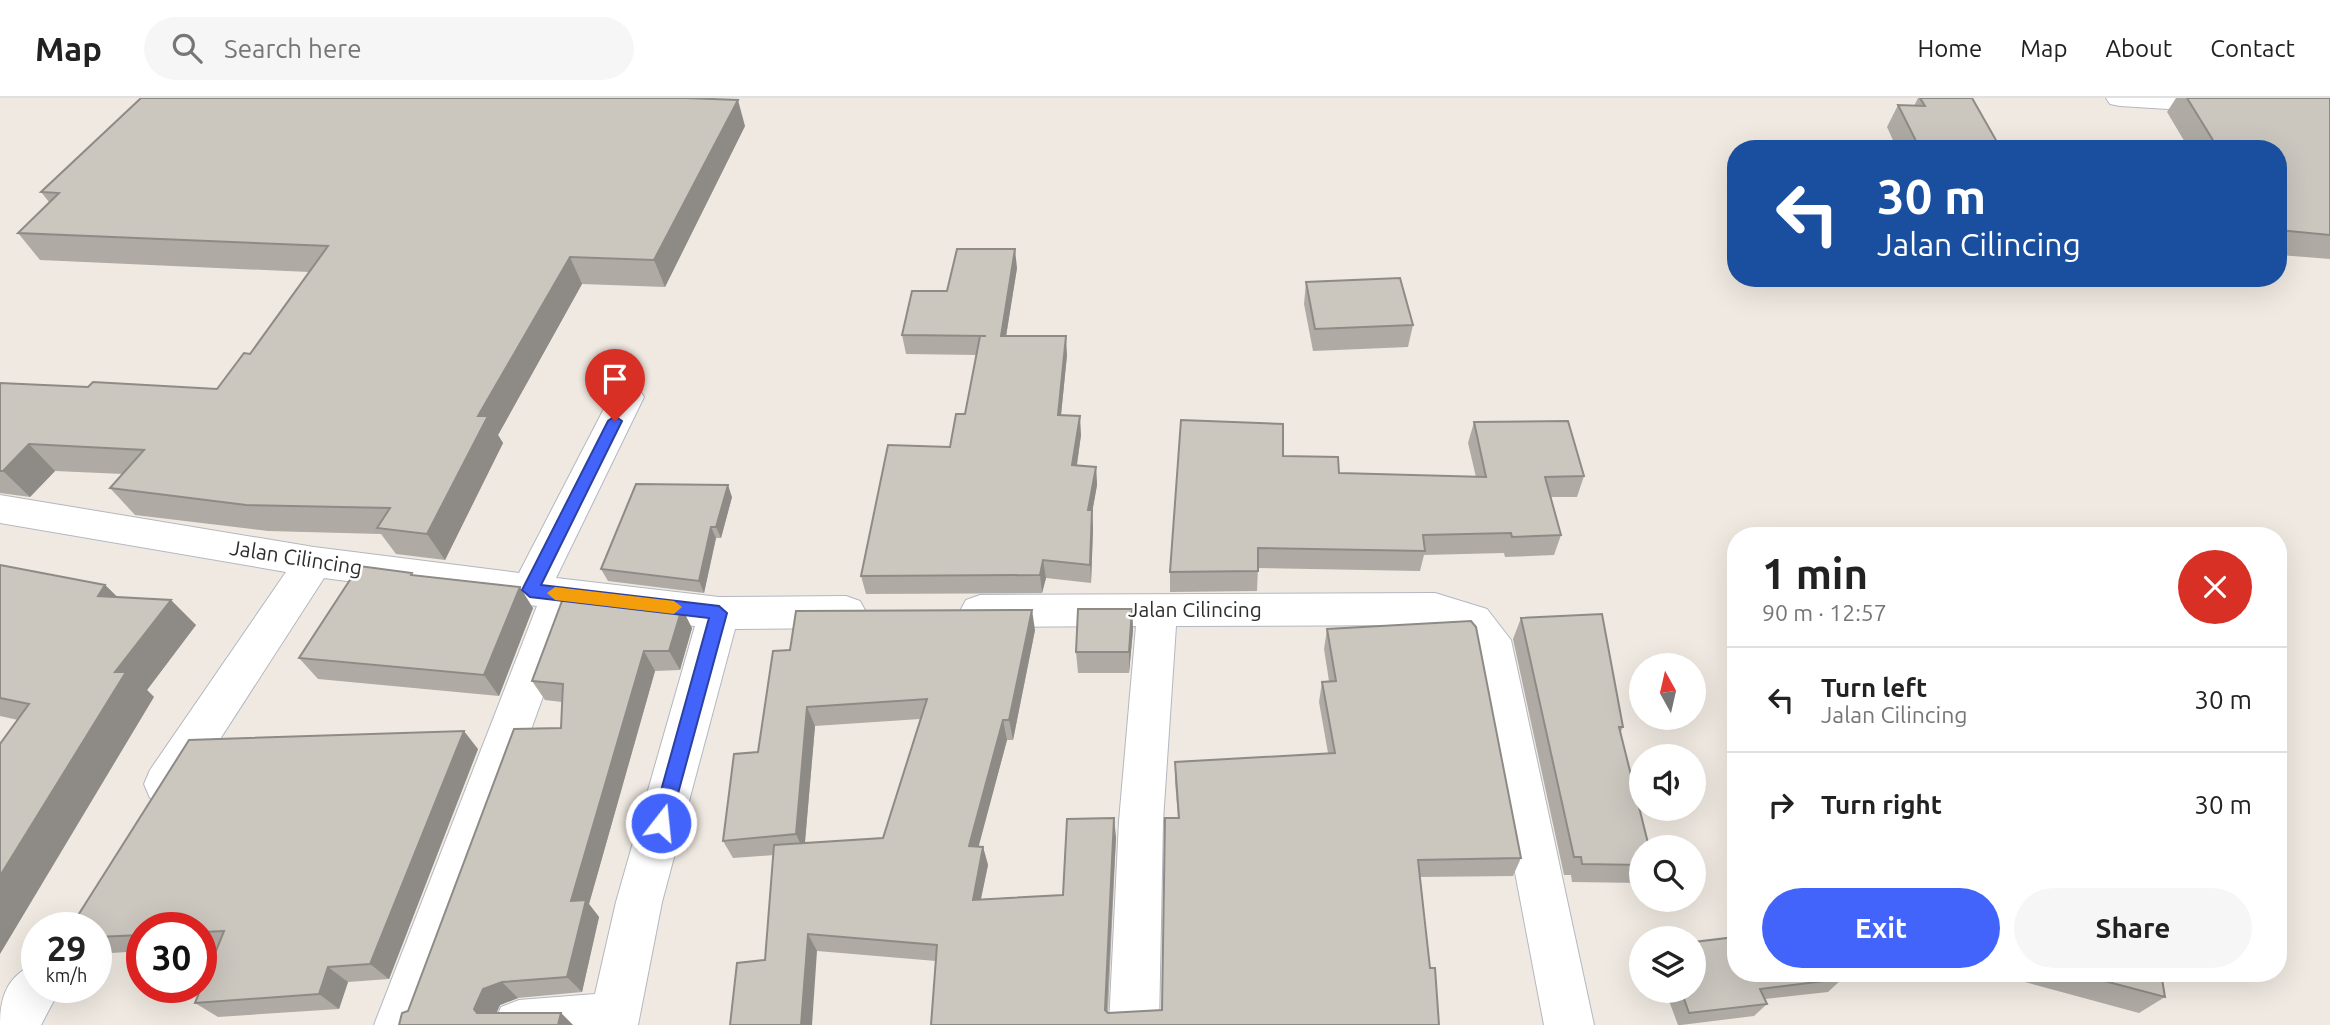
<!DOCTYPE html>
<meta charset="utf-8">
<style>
:root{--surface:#fff;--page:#f6f6f6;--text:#222;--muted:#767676;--line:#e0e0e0;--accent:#4264fb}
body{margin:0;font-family:Ubuntu,sans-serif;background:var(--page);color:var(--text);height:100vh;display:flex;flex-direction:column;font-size:26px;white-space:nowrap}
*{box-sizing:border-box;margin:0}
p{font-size:23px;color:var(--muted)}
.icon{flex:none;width:38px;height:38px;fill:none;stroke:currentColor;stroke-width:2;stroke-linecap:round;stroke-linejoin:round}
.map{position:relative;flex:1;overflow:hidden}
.drawer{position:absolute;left:1727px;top:429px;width:560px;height:455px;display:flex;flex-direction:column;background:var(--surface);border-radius:28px;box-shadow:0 7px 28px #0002}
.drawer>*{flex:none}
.banner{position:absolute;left:1727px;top:42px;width:560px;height:147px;border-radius:28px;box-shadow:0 7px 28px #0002;background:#1a4fa0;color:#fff;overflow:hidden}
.needle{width:46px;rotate:352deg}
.buttons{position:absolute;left:1629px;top:555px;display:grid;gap:14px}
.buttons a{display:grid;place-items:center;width:77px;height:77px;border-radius:50%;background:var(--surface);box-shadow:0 7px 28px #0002;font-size:35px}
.speed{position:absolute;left:21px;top:814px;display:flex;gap:14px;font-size:35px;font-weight:700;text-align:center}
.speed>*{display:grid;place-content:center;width:91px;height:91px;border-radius:50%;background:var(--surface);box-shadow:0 7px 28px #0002;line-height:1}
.speed small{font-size:18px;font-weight:400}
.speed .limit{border:10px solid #d22;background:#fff;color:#111}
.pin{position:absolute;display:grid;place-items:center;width:60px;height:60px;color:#fff;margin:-72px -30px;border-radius:50% 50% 50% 0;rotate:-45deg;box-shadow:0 0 7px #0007}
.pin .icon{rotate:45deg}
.me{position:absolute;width:77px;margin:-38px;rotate:16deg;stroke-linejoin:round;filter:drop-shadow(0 0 5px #0008)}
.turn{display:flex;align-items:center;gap:24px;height:147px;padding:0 35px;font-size:32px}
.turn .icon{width:91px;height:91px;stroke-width:2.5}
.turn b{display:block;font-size:49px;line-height:60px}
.round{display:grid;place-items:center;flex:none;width:74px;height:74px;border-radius:37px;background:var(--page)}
.summary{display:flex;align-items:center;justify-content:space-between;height:119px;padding:0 35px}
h1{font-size:42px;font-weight:600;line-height:52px}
.primary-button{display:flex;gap:14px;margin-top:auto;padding:14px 35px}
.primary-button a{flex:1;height:80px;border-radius:42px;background:var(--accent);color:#fff;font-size:28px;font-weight:600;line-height:80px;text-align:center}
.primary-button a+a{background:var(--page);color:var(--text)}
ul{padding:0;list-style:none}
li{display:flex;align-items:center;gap:21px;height:105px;padding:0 35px;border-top:2px solid var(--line)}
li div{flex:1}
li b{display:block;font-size:26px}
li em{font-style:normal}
header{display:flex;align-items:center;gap:42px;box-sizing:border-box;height:98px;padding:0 35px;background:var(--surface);border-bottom:2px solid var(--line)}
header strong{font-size:33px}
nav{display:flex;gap:38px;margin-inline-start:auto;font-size:24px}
.search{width:490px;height:63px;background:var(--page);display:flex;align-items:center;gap:18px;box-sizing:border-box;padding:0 24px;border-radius:38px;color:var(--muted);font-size:26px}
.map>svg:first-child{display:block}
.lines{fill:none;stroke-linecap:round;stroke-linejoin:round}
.minor-casing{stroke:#b4b7c1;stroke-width:2}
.minor{fill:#fff;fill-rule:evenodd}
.wall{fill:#afaba4;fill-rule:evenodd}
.shaded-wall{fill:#8e8b86}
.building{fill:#cbc7bf;stroke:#8e8b86;stroke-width:2}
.route{fill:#4264fb;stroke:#2b41a3;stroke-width:2}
.slow{fill:#f59e0b}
.labels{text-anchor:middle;stroke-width:5;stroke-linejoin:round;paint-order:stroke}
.street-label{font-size:21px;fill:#2e2e2e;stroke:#fff}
</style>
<header>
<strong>Map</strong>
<div class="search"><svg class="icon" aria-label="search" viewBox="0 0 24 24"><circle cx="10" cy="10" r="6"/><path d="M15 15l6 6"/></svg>Search here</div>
<nav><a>Home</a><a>Map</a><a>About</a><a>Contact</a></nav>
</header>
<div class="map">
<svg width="2330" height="927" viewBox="0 0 2330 927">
<rect width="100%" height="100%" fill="#efe9e1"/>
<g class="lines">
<g class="minor-casing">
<path id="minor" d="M2106,0h147l77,5v16l-210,-13 -10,-2z
M627,287l12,4 5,8 -88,181 163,19 127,-1 14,5 6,11 -6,11 -14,5 -111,1 -73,273 -24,123h-144l7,-18 18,-7 76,-6 21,-92 79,-276 -121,-15 -150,414h-50l163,-419 -213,-28 -142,220 -16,5 -16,-5 -6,-14 6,-14 136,-198 -286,-49v-28l314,52 205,26 91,-176 5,-8z
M1435,495l52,16 24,31 83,385h-50l-72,-379 -12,-14 -25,-7 -259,1 -13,195 -4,204h-50l10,-204 17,-195 -156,1 -14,-5 -6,-11 6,-11 14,-5z
M37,865v24h24l-20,38h-41c0,-30 8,-50 37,-62z"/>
</g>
<use href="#minor" class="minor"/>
</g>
<path class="wall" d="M1918,0h54l29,51h-104l-10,-22 11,-22 16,1z
M2176,0h154v161l-52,-4v-106h-89l-22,-37z
M745,28l-80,161 -83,-3 -84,151 5,8 -58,117 -49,-6 -15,-20 -113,-3 -133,-16 -25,-27 13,-14 -68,-3 -25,26 -30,-4v-110l88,4 129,2 33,-35 59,-82 -269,-12 -22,-27 31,-31 -8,-10z
M1017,170l-11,68 61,19 -6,61 20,19 -4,30 19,2 1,18 -5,28 1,16 -2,54 -45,-5 -4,15 -176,1 -5,-18 89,-129 15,-33 11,-59 -70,-1 -4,-19 45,-44z
M1306,184l107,43 -5,22 -95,4 -9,-47z
M1474,324l110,54 -7,21h-26l10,38 -7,20 -49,2 -1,-4 -80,2 -4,16 -162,-3 -1,23 -87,1v-20l113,-116 56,17 137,4 -8,-34z
M732,399l-11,41h-5l-12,55 -96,-12 -7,-12z
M0,467l105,20 12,12 79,28 -49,65 7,7 -136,23 -18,-4z
M414,478l119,32 -34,88 -181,-17 -19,-21z
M1132,511l1,21 -4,43h-51l-2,-21z
M1521,520l102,109 -3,6 22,114 -1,36 -69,-1 -1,-7h-7l-51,-236z
M692,530l-12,42 -25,1 -66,233 10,13 -17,75 -64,6 -18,7 -4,8h65l12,12h-174l9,-14 153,-283 1,-26 -17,-2 -13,-19z
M1327,531l194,229 -8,18 -93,1 10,91 9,57h-508l5,-64 -119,-10 -52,9 9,-105 -41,3 -10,-17 35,-89 15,-101 262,-21 -22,110h-6l-29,107h5l5,18 -7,34 82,-4 53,-58 -8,176 54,-3 16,-192 -3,-37v-19l153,-9 -9,-51 3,-20 7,-1 -5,-32zM920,621l-37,119 -78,5 10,-117z
M478,651l-89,230 -41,3 -9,27 -121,8 -23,-14 22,-55 -16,1v-21h-59v23l-46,3v-26z
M1991,875h170l4,24 -26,16z
M1842,881l-14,13 -63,7 2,5 -13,12 -73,9h-3l-13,-35h29z"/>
<path class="shaded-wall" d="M738,2l7,26 -80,161 -11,-27z
M1015,151l2,19 -14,87 -2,-19z
M570,159l12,27 -84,151 5,8 -58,117 -18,-26 51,-118z
M1066,238l1,19 -8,79 -1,-19z
M1080,318l1,19 -7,49 -2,-19z
M29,346l26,27 -25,26 -27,-26z
M1096,369l1,18 -5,28 1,16 -2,54 -3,-73z
M728,387l4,12 -11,41 -5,-11z
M711,429l5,11 -12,55 -5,-12z
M1043,462l3,18 -4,15 -2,-18z
M105,487l27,26 -34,-15z
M520,489l13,21 -34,88 -15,-21z
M171,502l25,25 -49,65 7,7 -154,257v-78l115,-204z
M682,510l10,20 -12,42 -11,-19z
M1132,511l1,21 -4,43v-21z
M1032,512l3,20 -22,110 -4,-20z
M644,553l11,20 -66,233 10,13 -17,75 -15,-15 4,-76z
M807,609l8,19 -11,126 -8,-18z
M1003,622l4,20 -33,124 -5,-18z
M464,633l14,18 -89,230 -19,-15z
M1114,720l2,19 -10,188 -1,-15z
M983,749l5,18 -11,52 -4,-17z
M808,836l9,17 -5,74h-11z
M328,869l20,15 -9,27 -20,-15z
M502,884l16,16 -18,7 -8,19 -15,-11 -3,-4 9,-20z
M561,915l12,12h-15z"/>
<path class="building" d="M141,0h545l52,2 -84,160 -84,-3 -92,159h10l-61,118 -50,-6 13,-20 -144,-3 -136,-17 34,-38 -115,-6 -26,27h-3v-88l88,4 5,-5 124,7 27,-36 6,1 78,-108 -310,-13 41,-40 -18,-1z
M1920,0h52l29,51h-81l-22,-44 27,1z
M2187,0h143v137l-52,-5v-81h-53l-2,-3 -7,-1z
M957,151h58l-14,87h65l-8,79 22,1 -8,49 24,2 -8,43h4l-2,55 -47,-5 -3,15 -179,1 27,-131 62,2 6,-33h9l15,-78h6l-84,-1 10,-44h35z
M1400,180l13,47 -98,4 -9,-47z
M1181,322l102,4v32l55,1 1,16 147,4 -12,-55 94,-1 16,55 -39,1 16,58 -49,2 -1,-4 -88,2 2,16 -167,-3v23l-88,1z
M636,386l92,1 -12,42h-5l-12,54 -98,-12z
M0,467l105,20 -7,11 73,4 -56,72h11l-126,204v-132l29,-40 -29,-6z
M359,468l53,7 -1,2 109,12 -36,88 -185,-17z
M565,495l117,15 -13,43h-25l-73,250 15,-1 -19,77 -65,5 -19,7 -9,20 3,4h84l-3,12h-159l3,-12 6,-2 106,-282 47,-1 2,-44 -31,-3z
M1078,511h54l-3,43h-53z
M1032,512l-23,110h-6l-34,126 14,1 -10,53 90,-5 4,-76 47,-1 -9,192 3,3 54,-3 3,-192h14l-4,-56 160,-9 -13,-71 14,-1 -9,-52 144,-8 5,6 45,231 -103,2 12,108h5l4,57h-508l6,-80 -129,-11 -7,91h-71l7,-62 28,-3 9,-115 109,-7 44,-139 -120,8 -11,127 -73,7 11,-87 24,-2 15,-101 17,-1 6,-39z
M1602,516l21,113h-4l30,120h-7v18l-60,-1 -1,-7h-7l-53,-239z
M464,633l-94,233 -42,3 -9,27 -124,9 29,-72 -23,1v-4h-59v7l-46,2v-9h-26l119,-188z
M1736,839v36h103l3,6 -82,10 7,15 -78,9 -8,-23h13v-48z
M2074,875h87l4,24z"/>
<path class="route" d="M615,318l7,5 -81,164 178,21 8,7 -57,210 -3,6 -6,3 -7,-3 -2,-6 57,-205 -179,-21 -8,-7 86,-169z"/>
<path class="slow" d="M555,489l119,14 8,6 -8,7 -119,-14 -8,-7z"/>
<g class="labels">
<g class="street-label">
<text transform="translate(296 460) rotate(9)" y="7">Jalan Cilincing</text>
<text x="1195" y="519">Jalan Cilincing</text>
</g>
</g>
</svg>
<div class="buttons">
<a><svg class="needle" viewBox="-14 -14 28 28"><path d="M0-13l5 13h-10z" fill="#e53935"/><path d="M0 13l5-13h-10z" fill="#767676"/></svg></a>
<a><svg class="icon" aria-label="sound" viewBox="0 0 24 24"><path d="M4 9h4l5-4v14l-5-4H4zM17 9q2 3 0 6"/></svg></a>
<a><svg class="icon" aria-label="search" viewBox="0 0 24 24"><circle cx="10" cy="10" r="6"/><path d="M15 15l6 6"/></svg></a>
<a><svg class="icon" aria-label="layers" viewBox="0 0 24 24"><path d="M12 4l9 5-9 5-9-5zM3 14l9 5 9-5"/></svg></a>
</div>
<div class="speed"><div>29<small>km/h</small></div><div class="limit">30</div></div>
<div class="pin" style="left:615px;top:323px;background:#d93025"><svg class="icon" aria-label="arrive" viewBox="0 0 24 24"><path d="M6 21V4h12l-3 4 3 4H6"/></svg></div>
<svg class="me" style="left:661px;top:725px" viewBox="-20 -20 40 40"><circle r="17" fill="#4264fb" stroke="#fff" stroke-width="3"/><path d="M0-11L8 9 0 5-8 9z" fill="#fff"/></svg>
<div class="banner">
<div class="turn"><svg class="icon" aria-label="left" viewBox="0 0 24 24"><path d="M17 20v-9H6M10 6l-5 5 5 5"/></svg><div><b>30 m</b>Jalan Cilincing</div></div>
</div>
<section class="drawer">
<div class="summary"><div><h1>1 min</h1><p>90 m · 12:57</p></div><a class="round" style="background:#d93025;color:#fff"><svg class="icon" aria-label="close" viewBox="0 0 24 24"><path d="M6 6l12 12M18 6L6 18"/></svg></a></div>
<ul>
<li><svg class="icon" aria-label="left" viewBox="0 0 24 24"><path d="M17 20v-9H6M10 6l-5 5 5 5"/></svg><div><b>Turn left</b><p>Jalan Cilincing</p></div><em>30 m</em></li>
<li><svg class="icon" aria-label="right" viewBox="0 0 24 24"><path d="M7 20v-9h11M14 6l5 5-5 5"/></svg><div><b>Turn right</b></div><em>30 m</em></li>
</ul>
<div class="primary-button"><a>Exit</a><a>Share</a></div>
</section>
</div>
